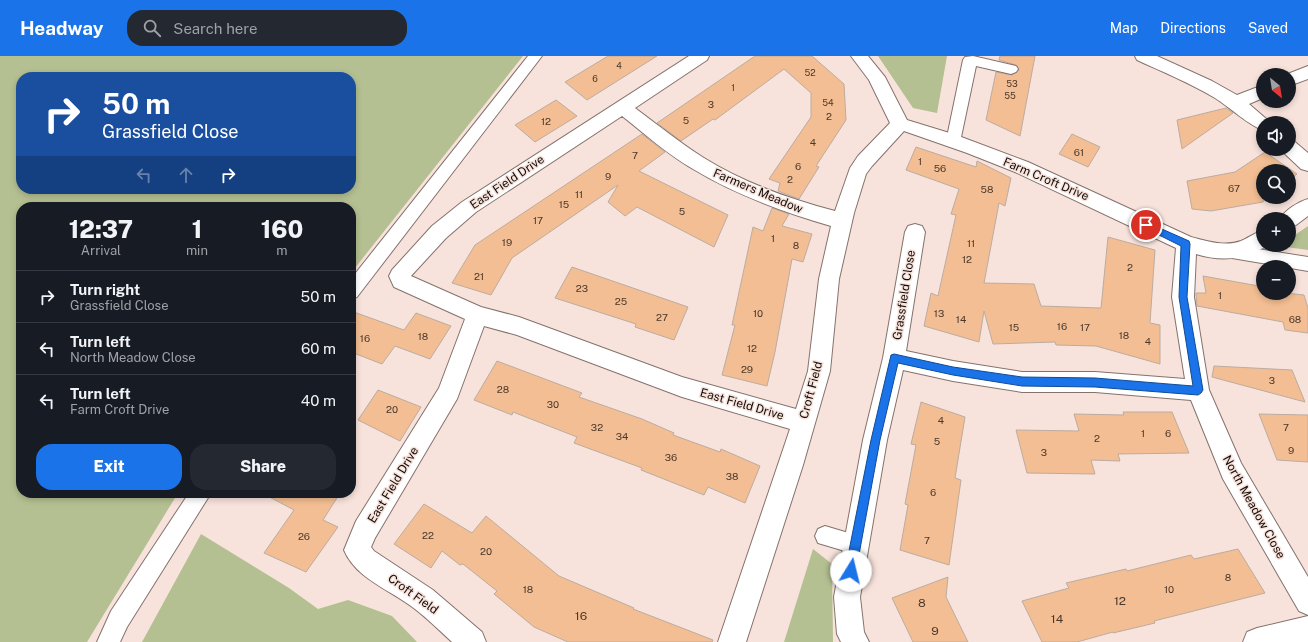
<!DOCTYPE html>
<meta charset="utf-8">
<style>
:root{--surface:#171b24;--page:#242831;--text:#f1f3f6;--muted:#9ea1a6;--line:#363941;--accent:#1a73e8}
body{margin:0;font-family:"Public Sans",sans-serif;background:var(--page);color:var(--text);height:100vh;display:flex;flex-direction:column;font-size:15px;white-space:nowrap}
*{box-sizing:border-box;margin:0}
p{font-size:13px;color:var(--muted)}
.icon{flex:none;width:22px;height:22px;fill:none;stroke:currentColor;stroke-width:2;stroke-linecap:round;stroke-linejoin:round}
.map{position:relative;flex:1;overflow:hidden}
.details{position:absolute;left:16px;top:146px;width:340px;height:296px;display:flex;flex-direction:column;background:var(--surface);border-radius:16px;box-shadow:0 2px 6px #0003}
.details>*{flex:none}
.top-card{position:absolute;left:16px;top:16px;width:340px;height:122px;border-radius:16px;box-shadow:0 2px 6px #0003;background:#1a4fa0;color:#fff;overflow:hidden}
.needle{width:26px;rotate:150deg}
.controls{position:absolute;left:1256px;top:12px;display:grid;gap:8px}
.controls a{display:grid;place-items:center;width:40px;height:40px;border-radius:50%;background:var(--surface);box-shadow:0 2px 6px #0003;font-size:20px}
.pin{position:absolute;display:grid;place-items:center;width:34px;height:34px;color:#fff;margin:-17px;border:2px solid #fff;border-radius:50%;box-shadow:0 1px 4px #0007}
.me{position:absolute;width:44px;margin:-22px;rotate:9deg;stroke-linejoin:round;filter:drop-shadow(0 0 3px #0008)}
.turn{display:flex;align-items:center;gap:14px;height:84px;padding:0 20px;font-size:18px}
.turn .icon{width:52px;height:52px;stroke-width:2.5}
.turn b{display:block;font-size:28px;line-height:34px}
.lanes{display:flex;align-items:center;height:38px;padding:0 20px;background:#0003;justify-content:center;gap:20px;direction:ltr}
.lanes .off{opacity:.35}
.eta{display:flex;justify-content:space-evenly;align-items:center;height:68px;text-align:center}
.eta b{font-size:24px;font-weight:800;line-height:28px}
.cta{display:flex;gap:8px;margin-top:auto;padding:8px 20px}
.cta a{flex:1;height:46px;border-radius:16px;background:var(--accent);color:#fff;font-size:16px;font-weight:800;line-height:46px;text-align:center}
.cta a+a{background:var(--page);color:var(--text)}
ul{padding:0;list-style:none}
li{display:flex;align-items:center;gap:12px;height:52px;padding:0 20px;border-top:1px solid var(--line)}
li div{flex:1}
li b{display:block;font-size:15px}
li em{font-style:normal}
header{display:flex;align-items:center;gap:24px;box-sizing:border-box;height:56px;padding:0 20px;background:var(--accent);color:#fff}
header strong{font-size:19px}
nav{display:flex;gap:22px;margin-inline-start:auto;font-size:14px}
.search{width:280px;height:36px;background:var(--page);display:flex;align-items:center;gap:10px;box-sizing:border-box;padding:0 14px;border-radius:16px;color:var(--muted);font-size:15px}
.map>svg:first-child{display:block}
.green{fill:#b4c091;fill-rule:evenodd}
.building{fill:#f3be93;stroke:#bbaca0}
.lines{fill:none;stroke-linecap:round;stroke-linejoin:round}
.service-casing{stroke:#84726c;stroke-width:2}
.minor-casing{stroke:#84726c;stroke-width:2}
.service{fill:#fff;fill-rule:evenodd}
.minor{fill:#fff;fill-rule:evenodd}
.route{fill:#1a73e8;stroke:#114b97}
.labels{text-anchor:middle;stroke-width:3;stroke-linejoin:round;paint-order:stroke}
.far-number-label{font-size:9px;fill:#4a382b}
.number-label{font-size:10px;fill:#4a382b}
.street-label{font-size:12px;fill:#110b08;stroke:#f8e3dc}
.near-number-label{font-size:12px;fill:#4a382b}
</style>
<header>
<strong>Headway</strong>
<div class="search"><svg class="icon" aria-label="search" viewBox="0 0 24 24"><circle cx="10" cy="10" r="6"/><path d="M15 15l6 6"/></svg>Search here</div>
<nav><a>Map</a><a>Directions</a><a>Saved</a></nav>
</header>
<div class="map">
<svg width="1308" height="586" viewBox="0 0 1308 586">
<rect width="100%" height="100%" fill="#f8e3dc"/>
<path class="green" d="M0,0h523l-172,217v-66h-330v286h157l-91,149h-87zM21,21h330v112h-330z
M878,0h69l-10,57 -24,-5z
M1308,170v24l-29,-4 10,-1v-6z
M201,478l88,54 29,21 30,-9 44,16 25,26h-275z
M813,493l19,15 1,78h-49z"/>
<path class="building" d="M608,0h49l-70,44 -22,-18z
M755,0h57l32,28 2,36 -30,46 3,1 -20,32 -21,-8 2,-8 -11,-4 42,-62v-24l-27,-24 -69,51 -2,-1 -32,22 -24,-18z
M1000,0h35l-15,80 -34,-16 10,-48 16,3 7,-5 -3,-5 -17,-5z
M556,44l21,16 -42,26 -20,-17z
M1226,52l7,5 -51,36 -5,-29z
M642,78l23,18 -26,19 89,44 -14,32 -77,-40 -12,9 -17,-14 10,-17 -106,73 -21,37 -39,-12 23,-38z
M1072,78l28,13 -12,20 -29,-13z
M916,91l60,20 1,-6 34,17 -6,28 -6,-3 -15,80 50,1 7,22 60,2 7,-71 47,13 -5,73 10,2v39l-64,-18 -40,-1 -1,-3 -62,2 -9,-33 -5,31 -55,-16 7,-33 7,3 18,-81 -5,-1 8,-25 -53,-19z
M1265,96l32,22 -8,6v-9h-26v26h2l-2,5 -52,9 -19,-2 -5,-28 48,-9z
M772,152l17,6 -7,12 30,8 -9,28 -11,-3 -17,93 -8,34 -45,-11 13,-50h-3l21,-98 10,4z
M572,211l116,40 -14,33 -39,-13 1,-3 -81,-26z
M1203,220l56,10 1,7h26l18,2 4,13v25l-23,-3 -2,-8 -86,-16 -1,-13h10z
M351,255l53,19 12,-17 35,13 -21,33 -35,-13 -13,18 -31,-12z
M497,305l85,32 -3,4 63,22 32,14 -1,2 47,17 1,-3 39,17 -15,37 -37,-16 -4,8 -63,-25 1,-2 -68,-25 3,-6 -64,-25 -1,3 -38,-15z
M1214,310l78,4 13,32 -93,-25z
M378,334l43,17 -21,34 -42,-21z
M921,346l44,15 -10,61 6,2 -12,85 -49,-15 8,-45 -3,-1 11,-59 -5,-1z
M1123,356h49l17,41 -71,1 2,7 -29,-1 4,14 -68,-1 -11,-43 63,1 -5,-17 50,1z
M1259,358l49,1v47l-31,-2z
M262,437h78l-17,27 15,7 -32,45 -42,-19 30,-43z
M424,448l48,29 14,-17 73,60 75,32 -1,1 80,31 -1,2h-144l-34,-15 -40,-33 3,-3 -34,-27 -3,1 -18,-14 -11,17 -37,-24z
M1238,493l27,44 -111,28 1,2 -42,10v-1l-36,10h-35l-20,-41 47,-13 -3,-5 60,-14 1,2 64,-16 3,4z
M948,521l-2,20 22,45h-55l-21,-44z"/>
<g class="lines">
<g class="service-casing">
<path id="service" d="M528,0h14l-185,241 -6,2v-20z
M973,0l43,10 2,3 -2,3 -5,2 -35,-8 -16,76 -2,4 -5,1 -5,-1 -2,-4 17,-82 2,-3z
M1232,189l76,12v14l-82,-14 -2,-5 2,-5z
M189,437h22l-84,134 -7,15h-23l14,-31z
M825,470l37,11 3,7 -3,7 -7,3 -37,-11 -3,-7 3,-7z"/>
</g>
<g class="minor-casing">
<path id="minor" d="M689,0h20l-2,4 -72,48c23,17 45,35 69,50 40,25 86,41 131,53l15,-43 8,-12 32,-33 -21,-43 -18,-24h17l17,21 22,43 49,15 72,27 163,75c15,4 34,10 50,4 7,-3 14,-8 22,-11v15h5c-23,15 -46,17 -72,9l-2,43 15,93 32,73 67,114v38l-9,-4 -76,-132 -32,-79 -96,-8h-73l-69,-11 -50,-11 -16,70 -27,157 4,35 5,10h-28l-4,-8 -3,-37 29,-157 20,-82 22,-126 3,-6 7,-2 7,2 3,6 -19,119 47,10 69,11h73l90,7 -13,-82 4,-49 -161,-76 -48,-19 -63,-22 -32,35 -6,8 -12,39 -15,66 -9,92 -27,94 -57,177h-28l72,-213 -108,-32 -165,-62 -33,-9 -27,73 -82,139 -4,9 3,4 59,39 49,42 4,10h-34c-12,-11 -24,-23 -37,-33 -24,-19 -59,-30 -71,-59l12,-29 83,-133 26,-69 -71,-32 -5,-11 3,-6 40,-44 30,-24zM622,60c23,18 45,38 71,53 43,26 90,43 138,57l-12,53 -11,92 -12,38 -114,-32 -163,-60 -38,-10 -70,-31 35,-38 30,-26z
M1135,0h22l55,25 25,14 26,-10v13l-14,6 22,19h-8v7c-12,-3 -35,-24 -48,-32 -25,-15 -52,-26 -78,-38z
M1308,10v13l-19,7v-11h-4z
M1289,84l6,2 13,11v18l-7,-2 -18,-17 -2,-3h8z
M1308,143v17l-12,9 -7,3v-9h-9c5,-9 18,-17 28,-20z
M1308,560v26h-65l4,-10 10,-4z"/>
</g>
<use href="#service" class="service"/>
<use href="#minor" class="minor"/>
</g>
<path class="route" d="M1146,166l43,19 1,3 -3,53 16,93 -2,3 -3,2 -103,-8 -73,-1 -69,-11 -55,-12 -18,77 -24,131 -1,3 -4,2 -4,-2 -2,-3 26,-131 20,-85 3,-1 59,13 69,10 73,1 98,8 -14,-89 2,-51 -38,-19 -1,-2z"/>
<g class="labels">
<g class="far-number-label">
<text x="619" y="13">4</text>
<text x="810" y="20">52</text>
<text x="595" y="26">6</text>
<text x="1012" y="31">53</text>
<text x="733" y="35">1</text>
<text x="1010" y="43">55</text>
<text x="828" y="50">54</text>
</g>
<g class="number-label">
<text x="711" y="52">3</text>
<text x="829" y="64">2</text>
<text x="686" y="68">5</text>
<text x="546" y="69">12</text>
<text x="813" y="90">4</text>
<text x="1079" y="100">61</text>
<text x="635" y="103">7</text>
<text x="920" y="109">1</text>
<text x="798" y="114">6</text>
<text x="940" y="116">56</text>
<text x="608" y="124">9</text>
<text x="790" y="127">2</text>
<text x="1234" y="136">67</text>
<text x="987" y="137">58</text>
<text x="579" y="142">11</text>
<text x="564" y="152">15</text>
<text x="682" y="159">5</text>
<text x="538" y="168">17</text>
<text x="773" y="186">1</text>
<text x="507" y="190">19</text>
<text x="971" y="191">11</text>
<text x="796" y="193">8</text>
<text x="967" y="207">12</text>
<text x="1130" y="215">2</text>
<text x="479" y="224">21</text>
<text x="582" y="236">23</text>
<text x="1220" y="243">1</text>
<text x="621" y="249">25</text>
<text x="758" y="261">10</text>
<text x="939" y="261">13</text>
<text x="662" y="265">27</text>
<text x="961" y="267">14</text>
<text x="1295" y="267">68</text>
<text x="1062" y="274">16</text>
<text x="1014" y="275">15</text>
<text x="1085" y="275">17</text>
<text x="1124" y="283">18</text>
<text x="423" y="284">18</text>
<text x="365" y="286">16</text>
<text x="1148" y="289">4</text>
<text x="752" y="296">12</text>
<text x="747" y="317">29</text>
<text x="1272" y="328">3</text>
<text x="503" y="337">28</text>
<text x="553" y="352">30</text>
<text x="392" y="357">20</text>
<text x="941" y="368">4</text>
<text x="597" y="375">32</text>
<text x="1286" y="375">7</text>
<text x="1143" y="381">1</text>
<text x="1168" y="381">6</text>
<text x="622" y="384">34</text>
<text x="1097" y="386">2</text>
<text x="937" y="389">5</text>
<text x="1291" y="398">9</text>
<text x="1044" y="400">3</text>
<text x="671" y="405">36</text>
<text x="732" y="424">38</text>
<text x="933" y="440">6</text>
<text x="428" y="483">22</text>
<text x="304" y="484">26</text>
<text x="927" y="488">7</text>
<text x="486" y="499">20</text>
<text x="1228" y="525">8</text>
<text x="528" y="537">18</text>
<text x="1169" y="537">10</text>
</g>
<g class="street-label">
<text transform="translate(1046 123) rotate(23)" y="4">Farm Croft Drive</text>
<text transform="translate(507 126) rotate(-34)" y="4">East Field Drive</text>
<text transform="translate(758 135) rotate(23)" y="4">Farmers Meadow</text>
<text transform="translate(904 239) rotate(-81)" y="4">Grassfield Close</text>
<text transform="translate(811 334) rotate(-75)" y="4">Croft Field</text>
<text transform="translate(742 348) rotate(16)" y="4">East Field Drive</text>
<text transform="translate(393 429) rotate(-59)" y="4">East Field Drive</text>
<text transform="translate(1254 451) rotate(61)" y="4">North Meadow Close</text>
<text transform="translate(413 538) rotate(36)" y="4">Croft Field</text>
</g>
<g class="near-number-label">
<text x="1120" y="549">12</text>
<text x="922" y="551">8</text>
<text x="581" y="564">16</text>
<text x="1057" y="567">14</text>
<text x="935" y="579">9</text>
</g>
</g>
</svg>
<div class="controls">
<a><svg class="needle" viewBox="-14 -14 28 28"><path d="M0-13l5 13h-10z" fill="#e53935"/><path d="M0 13l5-13h-10z" fill="#9ea1a6"/></svg></a>
<a><svg class="icon" aria-label="sound" viewBox="0 0 24 24"><path d="M4 9h4l5-4v14l-5-4H4zM17 9q2 3 0 6"/></svg></a>
<a><svg class="icon" aria-label="search" viewBox="0 0 24 24"><circle cx="10" cy="10" r="6"/><path d="M15 15l6 6"/></svg></a>
<a>+</a>
<a>−</a>
</div>
<div class="pin" style="left:1146px;top:169px;background:#d93025"><svg class="icon" aria-label="arrive" viewBox="0 0 24 24"><path d="M6 21V4h12l-3 4 3 4H6"/></svg></div>
<svg class="me" style="left:851px;top:515px" viewBox="-20 -20 40 40"><circle r="19" fill="#fff"/><path d="M0-13L10 11 0 6-10 11z" fill="#1a73e8"/></svg>
<div class="top-card">
<div class="turn"><svg class="icon" aria-label="right" viewBox="0 0 24 24"><path d="M7 20v-9h11M14 6l5 5-5 5"/></svg><div><b>50 m</b>Grassfield Close</div></div>
<div class="lanes"><svg class="icon off" aria-label="left" viewBox="0 0 24 24"><path d="M17 20v-9H6M10 6l-5 5 5 5"/></svg><svg class="icon off" aria-label="ahead" viewBox="0 0 24 24"><path d="M12 20V5M6 11l6-6 6 6"/></svg><svg class="icon" aria-label="right" viewBox="0 0 24 24"><path d="M7 20v-9h11M14 6l5 5-5 5"/></svg></div>
</div>
<section class="details">
<div class="eta">
<div><b>12:37</b><p>Arrival</p></div>
<div><b>1</b><p>min</p></div>
<div><b>160</b><p>m</p></div>
</div>
<ul>
<li><svg class="icon" aria-label="right" viewBox="0 0 24 24"><path d="M7 20v-9h11M14 6l5 5-5 5"/></svg><div><b>Turn right</b><p>Grassfield Close</p></div><em>50 m</em></li>
<li><svg class="icon" aria-label="left" viewBox="0 0 24 24"><path d="M17 20v-9H6M10 6l-5 5 5 5"/></svg><div><b>Turn left</b><p>North Meadow Close</p></div><em>60 m</em></li>
<li><svg class="icon" aria-label="left" viewBox="0 0 24 24"><path d="M17 20v-9H6M10 6l-5 5 5 5"/></svg><div><b>Turn left</b><p>Farm Croft Drive</p></div><em>40 m</em></li>
</ul>
<div class="cta"><a>Exit</a><a>Share</a></div>
</section>
</div>
